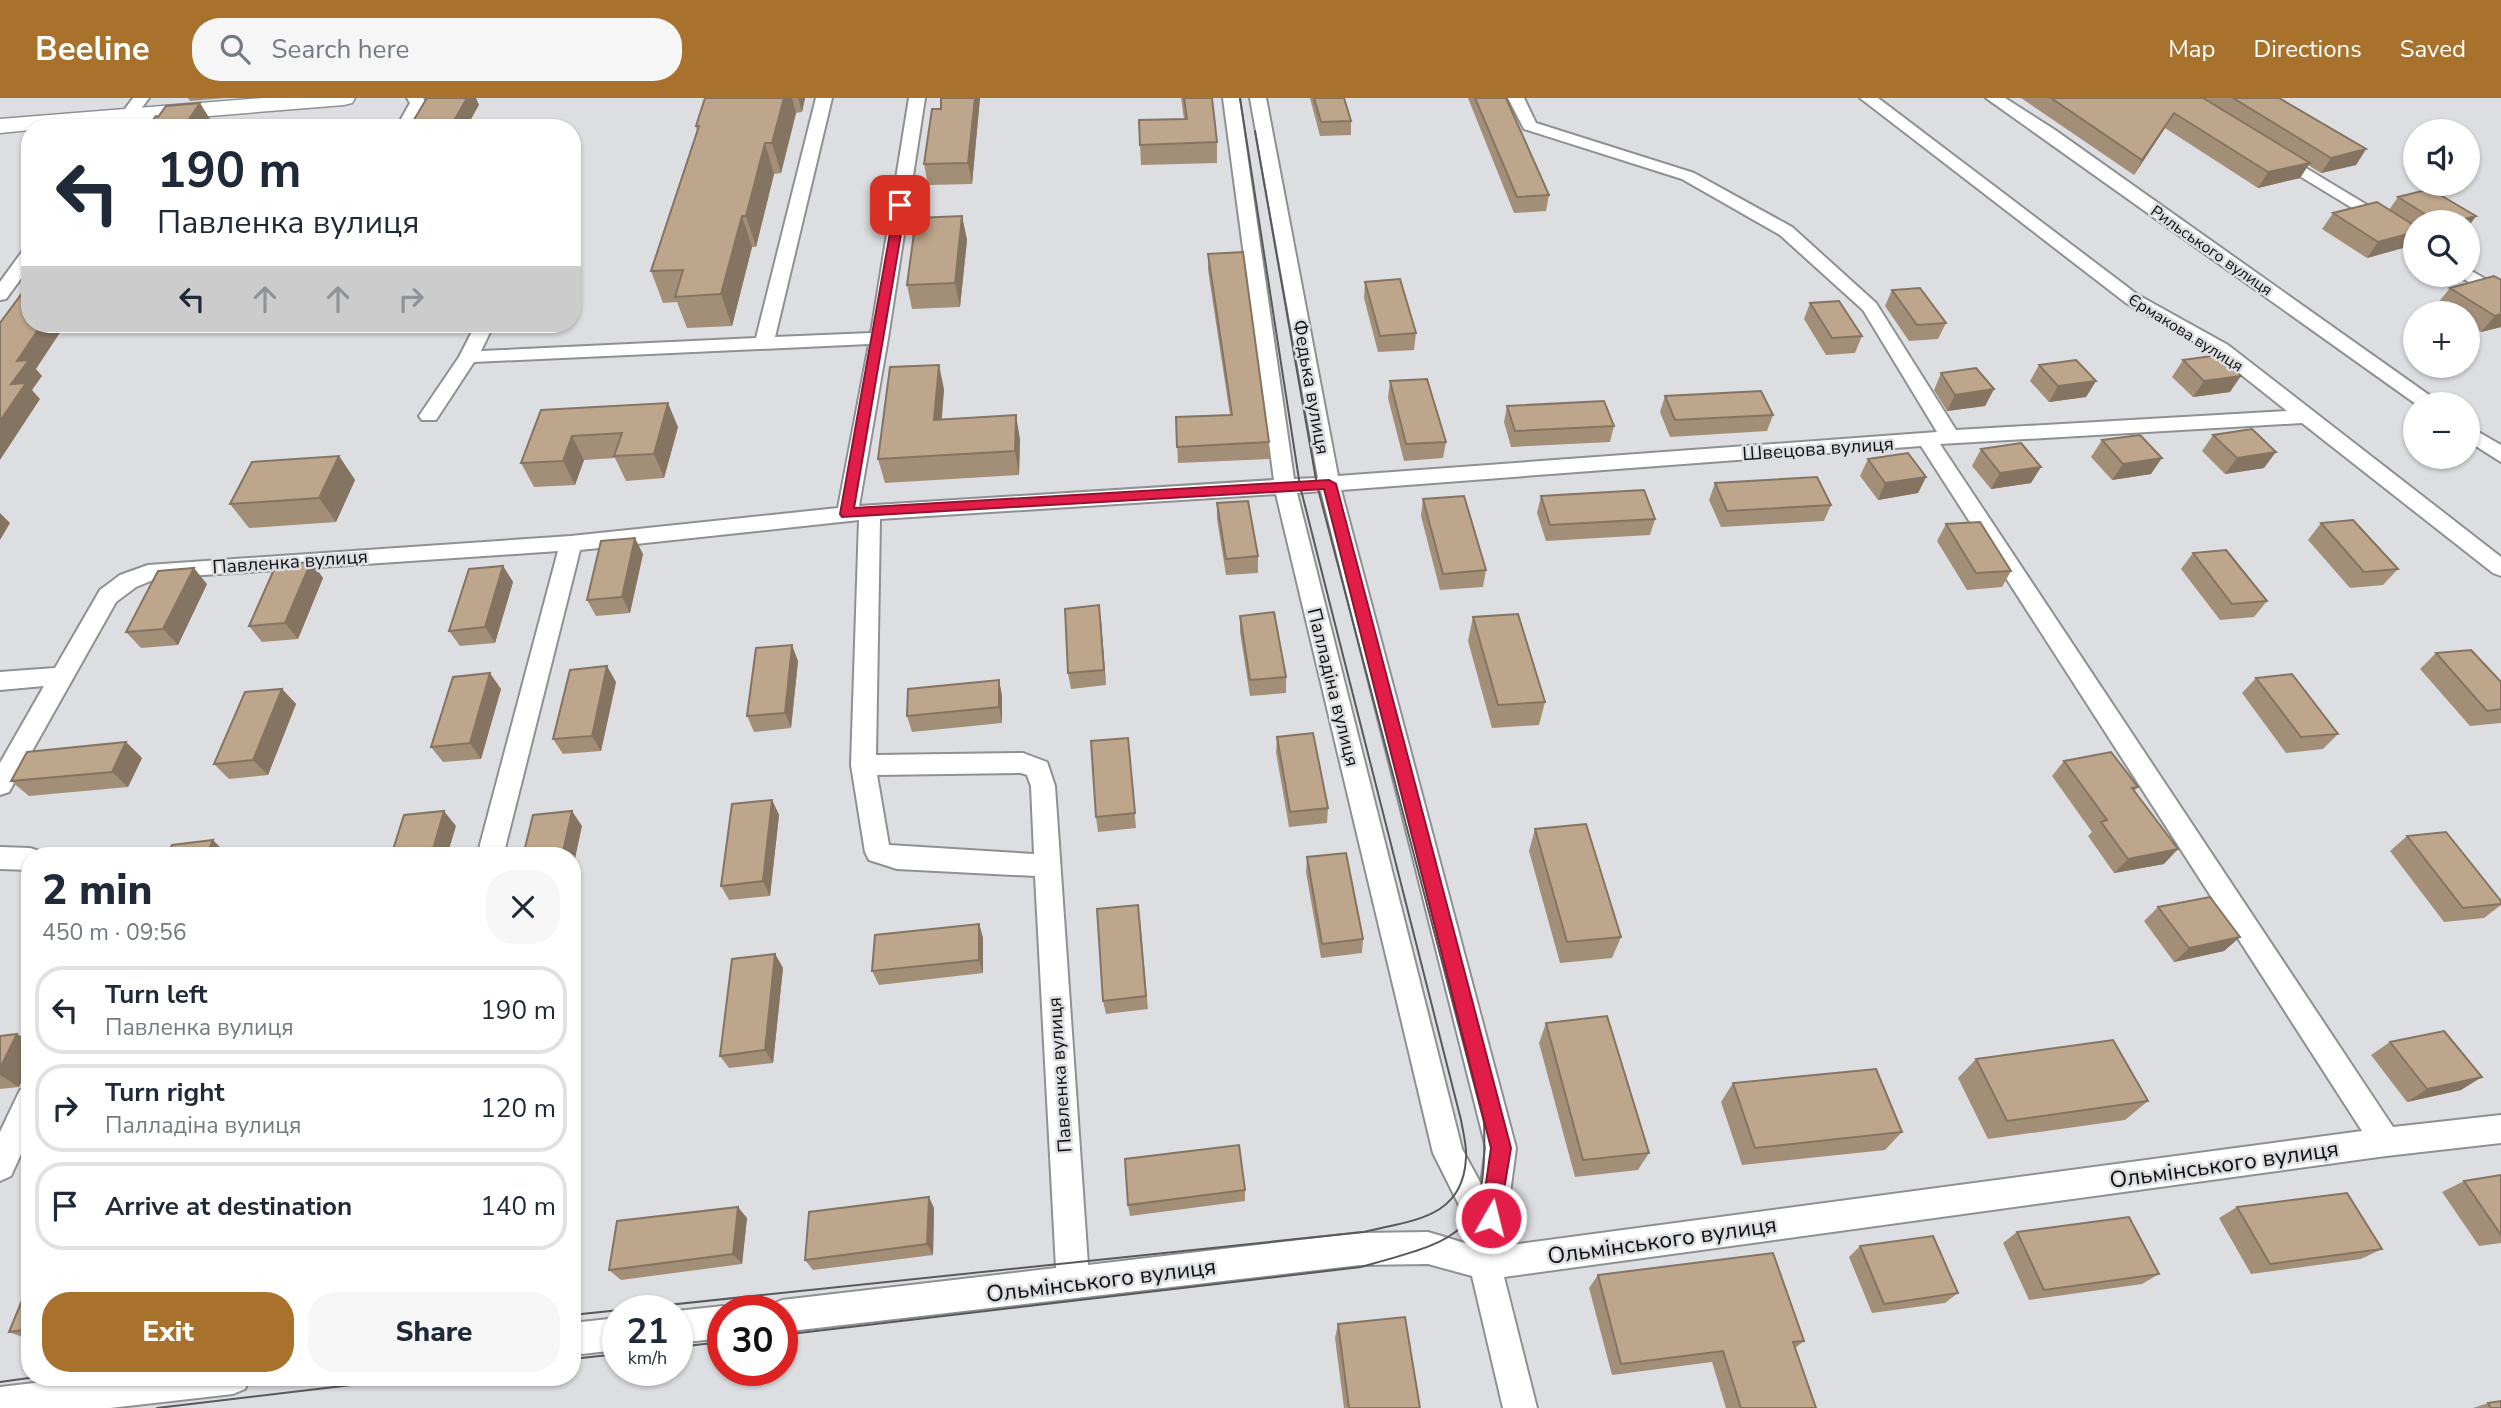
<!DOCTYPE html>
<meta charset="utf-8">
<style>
:root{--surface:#fff;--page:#f6f6f7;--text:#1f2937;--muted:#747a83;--line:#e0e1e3;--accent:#a8722d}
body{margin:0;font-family:"Nunito Sans",sans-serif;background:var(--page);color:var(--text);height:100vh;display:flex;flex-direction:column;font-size:26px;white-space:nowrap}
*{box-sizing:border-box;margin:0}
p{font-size:23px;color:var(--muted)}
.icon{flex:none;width:38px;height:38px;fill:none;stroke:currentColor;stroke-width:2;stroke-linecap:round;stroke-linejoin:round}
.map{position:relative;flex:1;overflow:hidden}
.details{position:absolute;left:21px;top:749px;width:560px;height:539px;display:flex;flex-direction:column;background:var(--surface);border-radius:28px;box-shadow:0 2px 5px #0004}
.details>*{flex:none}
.top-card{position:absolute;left:21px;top:21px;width:560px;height:214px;border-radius:28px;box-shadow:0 2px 5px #0004;background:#fff;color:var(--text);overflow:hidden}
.tools{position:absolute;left:2403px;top:21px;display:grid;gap:14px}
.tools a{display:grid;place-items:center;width:77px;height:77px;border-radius:50%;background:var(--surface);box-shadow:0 2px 5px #0004;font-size:35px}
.speed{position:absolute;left:602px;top:1197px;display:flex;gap:14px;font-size:35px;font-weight:700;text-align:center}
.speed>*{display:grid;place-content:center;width:91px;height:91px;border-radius:50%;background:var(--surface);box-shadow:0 2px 5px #0004;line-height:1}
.speed small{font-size:18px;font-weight:400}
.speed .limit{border:10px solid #d22;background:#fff;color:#111}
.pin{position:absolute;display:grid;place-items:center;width:60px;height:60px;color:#fff;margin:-30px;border-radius:14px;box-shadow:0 4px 10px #0006}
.me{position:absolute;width:77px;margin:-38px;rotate:8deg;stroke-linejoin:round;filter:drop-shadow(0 0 5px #0008)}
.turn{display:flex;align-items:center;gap:24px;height:147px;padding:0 21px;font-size:32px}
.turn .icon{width:91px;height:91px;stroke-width:2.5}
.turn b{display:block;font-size:49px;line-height:60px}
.lanes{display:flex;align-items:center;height:66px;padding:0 21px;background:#0003;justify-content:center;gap:35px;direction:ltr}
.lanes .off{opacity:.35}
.round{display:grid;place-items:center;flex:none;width:74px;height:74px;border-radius:28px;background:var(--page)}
.headline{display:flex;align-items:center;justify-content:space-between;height:119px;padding:0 21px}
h1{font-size:42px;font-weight:800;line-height:52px}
.primary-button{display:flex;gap:14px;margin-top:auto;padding:14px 21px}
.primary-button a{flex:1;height:80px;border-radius:28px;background:var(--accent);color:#fff;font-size:28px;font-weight:800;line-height:80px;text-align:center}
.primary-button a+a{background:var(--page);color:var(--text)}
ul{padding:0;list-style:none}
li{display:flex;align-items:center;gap:21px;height:88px;margin:0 14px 10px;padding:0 7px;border:4px solid var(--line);border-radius:28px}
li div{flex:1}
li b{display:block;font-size:26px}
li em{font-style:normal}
header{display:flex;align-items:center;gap:42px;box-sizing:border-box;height:98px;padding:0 35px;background:var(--accent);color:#fff}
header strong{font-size:33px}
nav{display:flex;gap:38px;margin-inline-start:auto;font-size:24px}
.search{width:490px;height:63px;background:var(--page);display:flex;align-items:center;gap:18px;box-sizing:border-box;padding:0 24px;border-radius:28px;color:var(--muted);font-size:26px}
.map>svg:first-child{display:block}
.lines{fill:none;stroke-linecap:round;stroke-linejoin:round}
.minor-casing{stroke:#8f9093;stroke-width:4}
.secondary-casing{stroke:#8f9093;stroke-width:3}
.minor{fill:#fff;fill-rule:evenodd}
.secondary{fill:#fff;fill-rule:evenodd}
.tram{stroke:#59595b;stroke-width:2}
.wall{fill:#a38f78}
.shaded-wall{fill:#857462}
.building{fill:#bea68c;stroke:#857462;stroke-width:2}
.route{fill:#e11d48;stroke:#92132f;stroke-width:2}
.labels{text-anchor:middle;stroke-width:5;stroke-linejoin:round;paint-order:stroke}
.far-street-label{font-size:16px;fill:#111112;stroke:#dddee1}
.street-label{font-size:19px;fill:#111112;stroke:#dddee1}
.near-street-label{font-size:23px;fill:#111112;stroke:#dddee1}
</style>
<header>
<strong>Beeline</strong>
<div class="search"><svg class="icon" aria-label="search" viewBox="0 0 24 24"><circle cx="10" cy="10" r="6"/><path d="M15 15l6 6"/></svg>Search here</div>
<nav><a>Map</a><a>Directions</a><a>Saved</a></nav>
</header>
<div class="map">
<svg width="2501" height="1310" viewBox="0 0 2501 1310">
<rect width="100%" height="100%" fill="#dddee1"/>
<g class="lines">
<g class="minor-casing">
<path id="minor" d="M133,0h16l-22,30h-16z
M407,0h16l3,5 -14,25h-16l14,-25z
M816,0h16l-57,239 96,-4 38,-235h16l-37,240 -29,168 415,-26 -51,-382h16l55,381 24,-1 -68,-380h16l72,378 599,-44 -74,-122 -83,-75 -98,-56 -158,-50 -16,-31h16l12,25 158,50 98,54 84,76 80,127 331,-19 -73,-58 -88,-50 -266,-205h18l260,197 90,50 273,212v19l-8,-3 -191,-150 -362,21 453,683 108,-12v28l-115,13 -882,121 33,131h-34l-31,-132 -44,-12 -68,1 -578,67v-21h-14l3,-6 11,-5 274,-32 -21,-392 -138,-7 -28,-9 -4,-8 -14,-87 8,-245 -279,30 -77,306h-26l81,-305 -400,27 -22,9 -20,15 -107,190 -9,3v-32l44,-77 -44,4v-18l55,-4 45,-78 20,-15 28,-10 423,-29 267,-28 31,-164 -395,18 -38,58h-14l-3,-4 40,-59 17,-33h18l-13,27 275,-13zM1921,348l441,685 -859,115 13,-98 -175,-658zM1321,393l165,657 -5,36 -19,-35 -165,-656zM1276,396l157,659 29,58 6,33 -40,-12 -68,1 -272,32 -33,-479 -8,-24 -24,-9 -147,2 4,-236zM1021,675l6,2 4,11 3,68 -145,-9 -12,-70z
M1986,0h19l50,32 381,270 3,4h-23z
M2276,52l139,84v12l-145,-88 -2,-3z
M30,150v18l-24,33 -6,1v-18l24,-33z
M2468,171l33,19v13l-39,-23 -2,-3h8z
M2468,328l33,19v17l-33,-21z
M0,749l30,1 9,3 2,5h-11v14l-30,-1z
M30,988v48l-19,42 -11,5v-49l20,-42z
M723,1208l12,5h-12v27l-46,5v-32z
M618,1220v32l-46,5v-32z
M86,1279h164l-5,12 -12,5 -123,14h-110v-21z"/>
</g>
<g class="secondary-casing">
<path id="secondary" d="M263,0h92l-3,5 -8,2 -283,23h-31v2l-30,3v-14z"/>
</g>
<use href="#minor" class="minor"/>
<use href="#secondary" class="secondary"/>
<path class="tram" d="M572,1217l792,-83c48,-12 99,-13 102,-74 1,-12 -3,-26 -5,-38l-161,-634 -60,-388
M782,1237l579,-68c101,-28 127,-32 123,-145l-167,-637 -62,-354
M677,1249l46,-5
M572,1261l46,-5
M0,1284l36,-5
M157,1310l262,-31"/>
</g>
<path class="wall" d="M188,0h36l-34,3z
M705,0h100l-3,14 -6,1 -15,60 -7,1 -18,73h-4l-20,79 -45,2 -10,-26 -14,1 -12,-32 46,-140 -1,-5z
M941,0h39l-8,86 -44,1 -4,-21 17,-55z
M1181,0h31l5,44v21l-76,2 -1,-20 44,-26z
M1310,0h34l7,23v14l-31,1z
M1468,0h38l43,97 -3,16 -32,2z
M2021,0h258l87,51 -10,16 -35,8 -13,-8 -8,13 -42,10 -93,-60 -31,47z
M2398,99l78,19 -8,11v-5h-53v18l-5,6 -43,12 -45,-29 11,-16 56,-3z
M962,118l5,24 -7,67 -48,2 -5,-24z
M1208,156l61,188v17l-91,4 -2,-46 54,-2 -22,-145z
M2501,182v47l-20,5 -13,-9v-10h-16l-15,-9 13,-16z
M1365,184l51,51 -2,17 -36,2 -14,-54z
M1892,192l54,33 -8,16 -29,2 -24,-35z
M1810,205l52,33 -7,17 -29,2 -22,-36z
M2183,262l47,32 -37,5 -21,-20z
M2039,267l57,16 -10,16 -37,5 -19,-21z
M1941,275l53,16 -9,17 -38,5 -13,-21z
M1390,283l56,61 -3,16 -39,3 -16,-63z
M944,291l-2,30 78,20 -1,36 -134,8 -7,-24z
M1665,298l108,19 -6,16 -97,6 -10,-25z
M1507,308l107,20 -4,16 -99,5 -7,-25z
M541,312l137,17 -14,51 -38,3 -11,-23 -31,2 -9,25 -41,2 -13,-24z
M2213,337l51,33 -39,6 -23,-23z
M2102,342l49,34 -39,6 -21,-23z
M1981,351l50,34 -40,6 -19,-23z
M339,358l16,24 -19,42 -87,6 -19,-24z
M1868,361l58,18 -8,16 -40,7 -18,-24z
M1715,385l116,22 -7,16 -103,6 -12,-27z
M1541,398l114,23 -5,16 -104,6 -9,-28z
M1423,401l63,71 -3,17 -43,3 -19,-74z
M1217,405l41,53v17l-32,2 -9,-56z
M2321,425l77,46 -15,16 -33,3 -42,-48z
M1946,426l65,47 -9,16 -35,3 -30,-49z
M2193,455l74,48 -13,16 -34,3 -39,-51z
M643,456l-13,59 -34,3 -9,-16z
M311,464l12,16 -25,61 -36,3 -13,-16z
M503,468l10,16 -18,61 -35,3 -11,-15z
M207,486l-29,61 -37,3 -15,-16z
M1240,518l46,61v16l-36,3 -10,-64z
M1473,519l72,85 -6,23 -47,3 -24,-87z
M1101,523l5,64 -35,4 -3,-16z
M2436,555l65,29v41l-31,3 -50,-57z
M798,563l-7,67 -37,4 -7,-16z
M2256,580l82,56 -15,15 -37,4 -44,-60z
M999,582l3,16v27l-90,9 -5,-16z
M616,584l-15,69 -38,3 -10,-15z
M282,591l14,15 -28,71 -39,4 -15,-15z
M501,591l-20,70 -38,3 -12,-15z
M1277,639l51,71 -1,15 -38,4 -13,-75z
M1128,640l8,90 -38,4 -2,-15z
M126,644l16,16 -14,29 -99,9 -18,-15z
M2064,663l74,26 -4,4 30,73 -50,9 -26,-37 4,-4 -40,-56z
M772,702l7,15 -9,81 -41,4 -8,-14z
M1535,731l86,108 -9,21 -52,5 -31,-112z
M2407,738l94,65v4l-17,13 -40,4 -54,-71z
M1307,759l56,82 -1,14 -41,5 -15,-86z
M2158,809l82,30 -16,14 -50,11 -30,-41z
M1140,821l8,90 -42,5 -3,-13z
M979,826l4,14v35l-104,12 -7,-14z
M775,856l8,14 -10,95 -44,5 -9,-12z
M1546,925l103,130 -11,17 -63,7 -36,-134z
M17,936l13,8v21l-11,24 -19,2v-53z
M2390,944l71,48 -54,12 -36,-47z
M1976,961l172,42 -23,19 -137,19 -30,-61z
M1733,985l169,49 -17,18 -143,15 -21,-63z
M2501,1077v68l-22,3 -37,-54 22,-11z
M1245,1092v11l-115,15 -2,-11z
M2237,1109l145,42 -21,10 -110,15 -32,-56z
M934,1110l-1,47 -120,15 -8,-10z
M747,1120l-5,46 -121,16 -12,-10z
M2017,1134l142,42 -17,10 -113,16 -26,-57z
M1860,1148l98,47 -13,10 -73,10 -23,-56z
M1598,1177l206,66 -9,7 21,60h-90l-14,-46 -100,13 -23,-87z
M30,1183v59l-21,-8z
M1338,1226l82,84h-76l-9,-70z
M2488,1305l13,5h-28z"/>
<path class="shaded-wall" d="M467,0h9l3,7 -13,23h-14l-1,-2z
M784,0h8l4,15 -15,60 -9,-30z
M798,0h7l-3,14z
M975,0h5l-8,86 -4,-21z
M200,5l10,16 -6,9h-21z
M2174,15l-9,15 -31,47 8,-15z
M765,45l9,31 -18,73 -10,-31z
M2366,51l-10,16 -35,8 10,-15z
M2310,65l-10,15 -42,10 10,-16z
M742,118l10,31 -20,79 -11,-32z
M962,118l5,24 -7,67 -5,-24z
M2476,118l-8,11v-5h-16z
M2415,134v8l-5,6 -43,12 11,-16z
M2501,216v13l-20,5 14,-16z
M42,226h18l3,4 -27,41 6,7 -10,14 8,9 -40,61v-39l17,-60z
M939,267l5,24 -5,55 -5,-24z
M2241,278l-11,16 -37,5 11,-16z
M2096,283l-10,16 -37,5 9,-16z
M1994,291l-9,17 -38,5 8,-16z
M668,305l10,24 -14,51 -10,-24z
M1016,317l4,24 -1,36 -4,-24z
M572,338l12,24 -9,25 -12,-24z
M2276,354l-12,16 -39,6 12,-16z
M339,358l16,24 -19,42 -17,-24z
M2162,360l-11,16 -39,6 11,-16z
M2041,369l-10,16 -40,6 9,-16z
M1926,379l-8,16 -40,7 7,-17z
M0,415l10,10 -10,17z
M635,440l8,16 -13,59 -8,-16z
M311,464l12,16 -25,61 -13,-16z
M503,468l10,16 -18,61 -10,-16z
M194,470l13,16 -29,61 -15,-16z
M1099,507l2,16 5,64 -2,-15z
M792,547l6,16 -7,67 -6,-15z
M607,568l9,16 -15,69 -9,-15z
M490,575l11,16 -20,70 -11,-16z
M999,582l3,16v27l-3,-16z
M282,591l14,15 -28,71 -15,-15z
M126,644l16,16 -14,29 -16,-15z
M772,702l7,15 -9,81 -7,-15z
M444,713l12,15 -9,30h-16z
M572,713l10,15 -10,47v-17h-10z
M213,742l15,15v1h-22z
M2178,751l-14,15 -50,9 14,-14z
M979,826l4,14v35l-4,-13z
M2240,839l-16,14 -50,11 15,-14z
M775,856l8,14 -10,95 -8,-13z
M17,936l13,8v21l-11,24 -19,-12v-7z
M2482,979l-21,13 -54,12 20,-13z
M929,1099l5,11 -1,47 -6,-11z
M738,1109l9,11 -5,46 -9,-10z"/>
<path class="building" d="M427,0h40l-16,28 -42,2z
M705,0h79l-12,45h-7l-19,73h-4l-21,78 -46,3 8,-27 -32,1 48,-145h-3z
M941,0h34l-7,65 -44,1 8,-55h9z
M1184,0h28l5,44 -77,3 -1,-25 48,-1z
M1314,0h30l7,23 -30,1z
M1475,0h31l43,97 -32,2z
M2051,0h152l107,65 -42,9 -94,-59 -32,47z
M2233,0h46l87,51 -35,9z
M200,5l-17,25h-36l9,-12 2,1 8,-11z
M2430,91l46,27 -24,6h-23l-1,-6 -30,-19z
M2377,104l38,24v6l-37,10 -45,-29z
M962,118l-7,67 -48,2 9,-67z
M1243,154l26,190 -92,5 -1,-30 56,-2 -24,-161z
M2494,178l7,4v34l-6,2 -45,-28z
M1400,181l16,54 -36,3 -15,-54z
M1920,190l26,35 -29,2 -25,-35z
M30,193v33h12l-25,37 12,-1 -18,24 15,-1 -26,38v-98l23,-31z
M1839,203l23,35 -30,2 -22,-35z
M2219,257l22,21 -37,5 -21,-21z
M2076,262l20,21 -38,5 -19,-21z
M939,267l-5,55 82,-5 -1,36 -137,8 12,-92z
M1976,270l18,21 -39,6 -14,-22z
M1427,281l19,63 -40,2 -16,-63z
M1761,293l12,24 -98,5 -10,-24z
M1604,303l10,25 -99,5 -8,-25z
M668,305l-14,51 -40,2 8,-23 -50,3 -9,25 -42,2 20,-53z
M2252,331l24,23 -39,6 -24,-23z
M2140,337l22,23 -39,6 -21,-24z
M2021,345l20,24 -41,6 -19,-24z
M1908,355l18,24 -41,6 -17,-24z
M339,358l-20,42 -89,6 22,-42z
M1817,379l14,28 -104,6 -12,-28z
M1644,392l11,29 -105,6 -9,-29z
M1464,398l22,74 -43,4 -20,-75z
M1248,403l10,55 -32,3 -9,-56z
M2353,422l45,49 -34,3 -43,-49z
M1980,424l31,49 -35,2 -30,-49z
M635,440l-13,59 -35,3 14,-59z
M2226,452l41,51 -35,3 -39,-51z
M311,464l-26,61 -36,3 27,-61z
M503,468l-18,61 -36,4 20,-62z
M194,470l-31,61 -37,3 32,-61z
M1099,507l5,65 -36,3 -3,-64z
M1274,514l12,65 -36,3 -10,-64z
M1518,516l27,88 -47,3 -25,-88z
M792,547l-7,68 -38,3 9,-68z
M2471,552l30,32v27l-14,2 -51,-58z
M607,568l-15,70 -39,3 17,-69z
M490,575l-20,70 -39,4 22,-70z
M2292,576l46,60 -37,3 -45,-59z
M999,582v27l-92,9 1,-27z
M282,591l-29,71 -39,4 31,-72z
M1313,635l15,75 -38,4 -13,-75z
M1128,640l7,75 -39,4 -5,-76z
M126,644l-14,30 -101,9 16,-29z
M2111,654l27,35 -6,1 46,61 -50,10 -27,-37 6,-2 -43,-59z
M772,702l-9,81 -42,5 11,-82z
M444,713l-13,45h-40l13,-41z
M572,713l-10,45h-39l10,-41z
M1586,726l35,113 -54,5 -32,-113z
M2446,734l55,69v3l-38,4 -56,-72z
M213,742l-7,16h-39l5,-11z
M1346,755l17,86 -41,5 -15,-87z
M2210,799l30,40 -51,11 -31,-41z
M1138,807l8,91 -43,5 -6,-92z
M979,826v36l-107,11 3,-36z
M775,856l-10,96 -45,6 12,-97z
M1607,918l42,137 -66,7 -37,-137z
M2444,933l38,46 -55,12 -37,-47z
M17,936l-17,34v-32z
M2113,942l35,61 -141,20 -31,-62z
M1876,971l26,63 -147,16 -22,-65z
M1239,1047l6,45 -117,15 -3,-46z
M2501,1077v60l-37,-54z
M2347,1095l35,56 -112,15 -33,-57z
M929,1099l-2,47 -122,16 4,-48z
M738,1109l-5,47 -124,16 8,-49z
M2129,1119l30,57 -115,16 -27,-58z
M1933,1138l25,57 -74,11 -24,-58z
M1773,1155l31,88 -11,1 23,66h-75l-18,-57 -102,13 -23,-89z
M30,1183v48l-21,3z
M1405,1219l15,91h-71l-11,-84z
M2501,1303v7h-10l-3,-5z"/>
<path class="route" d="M900,103l6,4 -52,303 475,-28 7,4 175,664 -13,77 -7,3 -7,-3 -3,-7 10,-70 -167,-659 -482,28 -2,-3 55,-309z"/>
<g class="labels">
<g class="far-street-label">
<text transform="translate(2212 152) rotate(35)" y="6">Рильського вулиця</text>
<text transform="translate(2186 234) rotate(32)" y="6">Єрмакова вулиця</text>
</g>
<g class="street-label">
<text transform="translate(1312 289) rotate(80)" y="7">Федька вулиця</text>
<text transform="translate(1818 350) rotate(-4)" y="7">Швецова вулиця</text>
<text transform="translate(290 463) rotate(-4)" y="7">Павленка вулиця</text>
<text transform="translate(1334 589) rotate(76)" y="7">Палладіна вулиця</text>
<text transform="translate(1059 977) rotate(-94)" y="7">Павленка вулиця</text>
</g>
<g class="near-street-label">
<text transform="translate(2224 1066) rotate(-8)" y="8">Ольмінського вулиця</text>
<text transform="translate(1662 1142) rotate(-8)" y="8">Ольмінського вулиця</text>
<text transform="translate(1101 1182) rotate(-7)" y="8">Ольмінського вулиця</text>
</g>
</g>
</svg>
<div class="tools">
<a><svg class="icon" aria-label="sound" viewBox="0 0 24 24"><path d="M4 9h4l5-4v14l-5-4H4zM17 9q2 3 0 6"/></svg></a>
<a><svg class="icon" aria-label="search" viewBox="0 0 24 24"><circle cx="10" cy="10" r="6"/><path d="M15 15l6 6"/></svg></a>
<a>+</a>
<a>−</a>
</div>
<div class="speed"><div>21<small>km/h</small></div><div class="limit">30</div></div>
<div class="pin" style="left:900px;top:107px;background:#d93025"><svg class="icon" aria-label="arrive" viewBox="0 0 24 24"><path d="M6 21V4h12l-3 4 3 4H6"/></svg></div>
<svg class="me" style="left:1491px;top:1120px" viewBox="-20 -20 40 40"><circle r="17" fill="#e11d48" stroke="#fff" stroke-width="3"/><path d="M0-11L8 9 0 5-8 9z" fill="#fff"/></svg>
<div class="top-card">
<div class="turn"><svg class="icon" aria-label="left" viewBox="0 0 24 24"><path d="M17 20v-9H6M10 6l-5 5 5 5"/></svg><div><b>190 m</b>Павленка вулиця</div></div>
<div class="lanes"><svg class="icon" aria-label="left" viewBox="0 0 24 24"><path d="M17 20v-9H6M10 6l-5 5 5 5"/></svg><svg class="icon off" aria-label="ahead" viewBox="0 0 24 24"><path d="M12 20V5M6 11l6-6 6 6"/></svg><svg class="icon off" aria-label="ahead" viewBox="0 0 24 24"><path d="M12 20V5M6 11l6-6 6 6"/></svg><svg class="icon off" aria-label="right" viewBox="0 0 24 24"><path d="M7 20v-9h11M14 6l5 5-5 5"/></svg></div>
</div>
<section class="details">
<div class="headline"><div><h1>2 min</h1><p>450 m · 09:56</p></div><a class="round"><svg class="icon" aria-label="close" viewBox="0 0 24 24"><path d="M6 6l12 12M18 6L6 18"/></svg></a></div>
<ul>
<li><svg class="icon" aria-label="left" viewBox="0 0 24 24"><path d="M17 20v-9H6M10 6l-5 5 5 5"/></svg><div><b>Turn left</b><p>Павленка вулиця</p></div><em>190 m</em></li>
<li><svg class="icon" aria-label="right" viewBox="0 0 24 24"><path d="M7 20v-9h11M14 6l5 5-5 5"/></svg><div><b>Turn right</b><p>Палладіна вулиця</p></div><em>120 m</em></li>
<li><svg class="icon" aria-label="arrive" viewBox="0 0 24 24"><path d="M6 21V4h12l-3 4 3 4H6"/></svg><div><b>Arrive at destination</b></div><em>140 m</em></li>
</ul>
<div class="primary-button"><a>Exit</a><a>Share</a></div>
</section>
</div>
